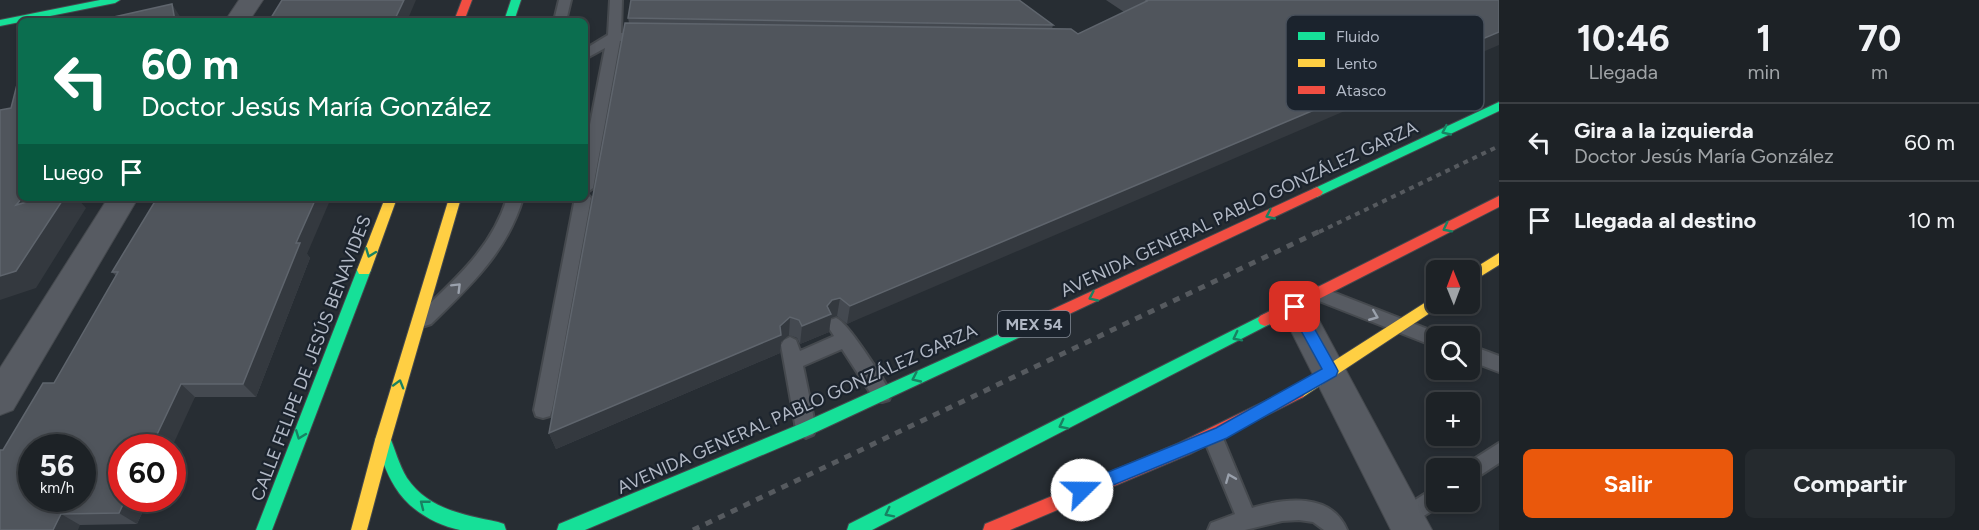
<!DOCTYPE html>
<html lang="es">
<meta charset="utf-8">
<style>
:root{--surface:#1d2226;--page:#252a2e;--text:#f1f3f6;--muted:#a0a4a7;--line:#3b3f43;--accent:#ea580c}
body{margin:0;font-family:Figtree,sans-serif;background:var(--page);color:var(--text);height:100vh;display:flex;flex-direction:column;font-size:22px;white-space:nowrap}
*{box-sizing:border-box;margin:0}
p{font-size:20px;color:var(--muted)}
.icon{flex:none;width:33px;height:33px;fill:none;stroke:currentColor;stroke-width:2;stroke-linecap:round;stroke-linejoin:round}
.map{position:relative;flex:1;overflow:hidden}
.side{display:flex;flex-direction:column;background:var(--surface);width:480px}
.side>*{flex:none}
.banner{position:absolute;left:18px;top:18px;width:570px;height:183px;border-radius:9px;box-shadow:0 3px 9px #0003,0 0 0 2px var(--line);background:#0b6e4f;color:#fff;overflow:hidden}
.needle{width:39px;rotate:359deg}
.tools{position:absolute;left:1426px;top:260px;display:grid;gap:12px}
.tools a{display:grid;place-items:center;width:54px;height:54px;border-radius:9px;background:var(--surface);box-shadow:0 3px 9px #0003,0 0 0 2px var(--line);font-size:30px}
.speed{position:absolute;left:18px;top:434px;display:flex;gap:12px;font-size:30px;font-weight:700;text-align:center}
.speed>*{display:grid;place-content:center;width:78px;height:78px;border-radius:50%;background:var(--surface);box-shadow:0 3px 9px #0003,0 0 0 2px var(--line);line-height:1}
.speed small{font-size:15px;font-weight:400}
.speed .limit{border:9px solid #d22;background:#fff;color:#111}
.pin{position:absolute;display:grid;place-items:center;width:51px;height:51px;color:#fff;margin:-26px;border-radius:12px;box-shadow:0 3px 9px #0006}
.me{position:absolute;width:66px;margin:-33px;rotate:68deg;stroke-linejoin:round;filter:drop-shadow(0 0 4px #0008)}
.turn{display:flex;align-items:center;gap:21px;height:126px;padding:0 24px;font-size:27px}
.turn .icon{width:78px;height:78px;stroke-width:2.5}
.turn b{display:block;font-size:42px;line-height:51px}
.then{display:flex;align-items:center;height:57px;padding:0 24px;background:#0003;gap:12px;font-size:22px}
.eta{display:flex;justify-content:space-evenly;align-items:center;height:102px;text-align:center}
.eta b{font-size:36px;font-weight:700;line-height:42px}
.button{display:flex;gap:12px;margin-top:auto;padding:12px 24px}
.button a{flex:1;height:69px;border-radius:9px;background:var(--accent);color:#fff;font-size:24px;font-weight:700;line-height:69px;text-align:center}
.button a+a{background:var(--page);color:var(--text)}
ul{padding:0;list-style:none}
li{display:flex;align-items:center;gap:18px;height:78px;padding:0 24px;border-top:2px solid var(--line)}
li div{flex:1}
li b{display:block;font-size:22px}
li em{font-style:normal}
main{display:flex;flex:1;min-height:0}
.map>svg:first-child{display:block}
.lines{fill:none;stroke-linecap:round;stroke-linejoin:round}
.lane-casing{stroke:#45494e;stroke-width:4}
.street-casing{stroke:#45494e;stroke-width:2}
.fast-casing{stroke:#45494e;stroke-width:2}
.slow-casing{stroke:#45494e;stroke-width:2}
.jam-casing{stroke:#45494e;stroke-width:2}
.lane{fill:#575b62;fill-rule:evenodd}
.street{fill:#575b62;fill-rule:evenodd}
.fast{fill:#16e098;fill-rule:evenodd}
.slow{fill:#ffcf43;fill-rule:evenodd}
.jam{fill:#f24e42;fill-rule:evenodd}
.rail-far1{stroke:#565a5f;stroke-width:4;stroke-dasharray:5 5;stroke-linecap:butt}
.rail{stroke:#565a5f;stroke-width:5;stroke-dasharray:7 7;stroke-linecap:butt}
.wall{fill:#444950}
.shaded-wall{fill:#34393f}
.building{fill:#50555c;stroke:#5f656d;stroke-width:1.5;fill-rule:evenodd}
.oneway{stroke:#188262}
.oneway2{stroke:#9aa1ac}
.route{fill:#1a73e8;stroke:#114b97;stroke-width:1.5}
.labels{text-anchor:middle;stroke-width:4.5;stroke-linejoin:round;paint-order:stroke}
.shield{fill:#1b232d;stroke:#848b97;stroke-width:1.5}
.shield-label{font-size:16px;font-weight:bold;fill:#b1b8c5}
.street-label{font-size:18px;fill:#b1b8c5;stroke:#1b232d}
.key{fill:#1b232d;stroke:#48505b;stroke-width:1.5}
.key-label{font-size:16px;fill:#b1b8c5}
</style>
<main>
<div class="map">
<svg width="1499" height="530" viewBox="0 0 1499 530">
<rect width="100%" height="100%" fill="#272d33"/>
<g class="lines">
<g class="lane-casing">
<path id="lane" d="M559,0h12l-5,21h-12z
M610,0h12l-1,33h22l6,4 -6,4h-23l-27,147 -7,5 5,5 -39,212 -2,6 -7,2 -7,-2 -2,-6 41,-212h10v-48l20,-102 -20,11v-10l23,-14z
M507,198h16c-16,54 -53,88 -92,126l-6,2 -6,-2 -3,-5 3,-5c36,-35 73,-66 88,-116z
M1320,287l123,48 1,1h-7v11l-6,-2 -117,-46 -2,-5 2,-5z
M836,318c11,3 49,63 55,76l-2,6 -7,2 -7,-2 -33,-51 -39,17 13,63 -3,6 -7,3 -7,-3 -3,-6 -15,-84 3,-5 6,-3 6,3 4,11 34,-15 -7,-11 3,-5z
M1470,345l29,11v16l-29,-11z
M1213,428l7,3 32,77c33,-10 79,-16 95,22h-23l-11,-8 -14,-2 -17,1 -37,9h-37l3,-7 24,-9 -32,-77 3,-6z
M1499,443v20l-29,19v-14l-7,-2z
M1437,486v15h8l-1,2 -39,25 -7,-3 -3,-7 3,-7z"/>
</g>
<g class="street-casing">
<path id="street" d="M239,0h24l-14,21h-24z
M108,198h30l-125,212 -13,5v-47z
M1295,294l12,4 125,232h-41l-112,-223 4,-9z"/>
</g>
<g class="fast-casing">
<path id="fast" d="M100,0h20l-5,3 -115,23v-6z
M511,0h10l-7,21h-10z
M1499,102v9l-178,84 -4,2 -6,-5 2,-3z
M364,265l5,1 2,4 -99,260h-16l101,-260 2,-4z
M1265,314l5,2 2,4 -2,4 -398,206h-25l2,-6z
M1041,315l5,2 2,4 -2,4 -234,109 -227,96h-28l2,-6 241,-100z
M383,433l6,2c6,14 10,30 18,43 21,31 57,37 91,44l6,2 2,6c-14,0 -32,0 -46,0 -25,-5 -52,-21 -65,-43 -9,-14 -14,-31 -20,-47l2,-5z"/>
</g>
<g class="slow-casing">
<path id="slow" d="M385,198h12l-26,72 -2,4h-10l-2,-4z
M449,198h12l-70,242 -24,90h-16l24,-90z
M1499,253v12l-29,18v-12z
M1437,295v8h6l-1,2 -139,92 -5,2 -5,-2 -3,-5 3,-5z"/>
</g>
<g class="jam-casing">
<path id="jam" d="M462,0h10l-8,21h-10z
M1317,187l6,5 -2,3 -275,130 -5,2 -5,-2 -2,-4 2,-4z
M1499,196v11l-229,117 -5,2 -5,-2 -2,-4 2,-4z
M1298,385l5,2 3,5 -3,5 -113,57 -180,76h-27l2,-6 194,-81z"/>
</g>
<use href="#lane" class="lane"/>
<use href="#street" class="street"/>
<use href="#fast" class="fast"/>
<use href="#slow" class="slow"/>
<use href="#jam" class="jam"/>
<path class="rail-far1" d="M1319,232l180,-86"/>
<path class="rail" d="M693,530l629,-300"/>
</g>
<path class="wall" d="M1106,0h393l-652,324 -10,-8 -6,2 -2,14 -29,12 -3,-6 -8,-3 -8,7 -1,11 -224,96 -7,-16 80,-410 -1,-5 425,7 -1,4 26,5 46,-22z
M307,254l3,4 -54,139h-61l-73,101h27l-12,26 -57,1 -80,5 3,-80 51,-67 62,-107 -4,-4z"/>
<path class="shaded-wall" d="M404,0h12l-9,21h-13z
M172,4l11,17h-8z
M1499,32v13l-652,279 3,-18z
M22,198h31l-37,7z
M64,198h13l9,10 -50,80 -36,12v-24z
M316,198h15l-24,56 3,4 -54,139 -13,-13 53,-141z
M840,298l-3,18 -6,2 -2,14 -29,12 2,-18 25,-20 5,-6z
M790,317l-1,18 -8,7 -1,11 -224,96 -7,-16 231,-107z
M181,384l14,13 -23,50h-21z
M126,498h23l-12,26 -18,-11z
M61,514l19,11 -2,5h-25z"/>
<path class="building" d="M282,0h122l-10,21h-125z
M631,0h388l34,25 -425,-7z
M1146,0h353v32l-649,274 -10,-8 -8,2 -5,6 4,8 -29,12 -3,-6 -9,-3 -10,9 1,9 -232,98 76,-410 446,6 7,5 69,-33z
M172,4l3,17h-79z
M21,69v129h1l-6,7 25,-7h23l-48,73 -16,5v-166l11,-2z
M157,198h159l-20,45h4l-57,141h-62l-30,63h-29v51h4l-7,15 -58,1 -8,16h-53v-80h3l40,-67h11l64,-111h-6zM32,447h50v51h-50z"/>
<defs><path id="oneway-chevron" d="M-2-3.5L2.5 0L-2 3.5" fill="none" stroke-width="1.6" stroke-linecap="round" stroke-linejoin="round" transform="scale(1.5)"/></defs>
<g class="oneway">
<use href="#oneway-chevron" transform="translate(1446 131) rotate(155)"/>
<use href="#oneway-chevron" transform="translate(1270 215) rotate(155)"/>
<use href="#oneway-chevron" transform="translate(1447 228) rotate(153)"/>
<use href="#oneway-chevron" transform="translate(370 253) rotate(111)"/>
<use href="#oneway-chevron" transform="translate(1093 297) rotate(155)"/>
<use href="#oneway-chevron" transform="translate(1237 337) rotate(153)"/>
<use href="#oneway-chevron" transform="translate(916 378) rotate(155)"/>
<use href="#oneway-chevron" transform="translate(399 384) rotate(-74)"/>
<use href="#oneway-chevron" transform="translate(1063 425) rotate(153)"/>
<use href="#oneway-chevron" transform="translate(300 435) rotate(111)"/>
<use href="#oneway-chevron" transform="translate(424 504) rotate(-142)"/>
<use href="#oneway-chevron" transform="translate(889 513) rotate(153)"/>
</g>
<g class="oneway2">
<use href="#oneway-chevron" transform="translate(457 287) rotate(-45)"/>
<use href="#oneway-chevron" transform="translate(1374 316) rotate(22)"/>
<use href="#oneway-chevron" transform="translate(1230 478) rotate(-112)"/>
</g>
<path class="route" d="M1295,301l5,2 36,64 2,4 -2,5 -109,62 -145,60 -6,-2 -2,-6 2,-5 140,-57 106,-59 -34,-62 2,-4z"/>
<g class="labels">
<rect class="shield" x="998" y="311" width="72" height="26" rx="4.5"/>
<g class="shield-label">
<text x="1034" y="330">MEX 54</text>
</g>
<g class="street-label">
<text transform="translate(1239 209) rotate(-25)" y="6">AVENIDA GENERAL PABLO GONZÁLEZ GARZA</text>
<text transform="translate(311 358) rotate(-69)" y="6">CALLE FELIPE DE JESÚS BENAVIDES</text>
<text transform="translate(797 409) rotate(-24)" y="6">AVENIDA GENERAL PABLO GONZÁLEZ GARZA</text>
</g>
</g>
<rect x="1286" y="15" width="198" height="96" rx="9" class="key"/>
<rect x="1298" y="32" width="27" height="8" fill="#16e098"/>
<rect x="1298" y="59" width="27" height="8" fill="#ffcf43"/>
<rect x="1298" y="86" width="27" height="8" fill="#f24e42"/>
<g class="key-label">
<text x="1336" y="42">Fluido</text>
<text x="1336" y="69">Lento</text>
<text x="1336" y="96">Atasco</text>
</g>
</svg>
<div class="tools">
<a><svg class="needle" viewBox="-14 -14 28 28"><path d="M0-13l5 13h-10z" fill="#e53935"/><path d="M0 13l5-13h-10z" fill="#a0a4a7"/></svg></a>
<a><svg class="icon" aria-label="search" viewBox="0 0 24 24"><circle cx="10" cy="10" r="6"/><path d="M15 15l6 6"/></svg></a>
<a>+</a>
<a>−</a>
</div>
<div class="speed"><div>56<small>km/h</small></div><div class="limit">60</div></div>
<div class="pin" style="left:1295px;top:307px;background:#d93025"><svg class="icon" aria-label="arrive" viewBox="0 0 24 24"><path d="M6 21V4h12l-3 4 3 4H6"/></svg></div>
<svg class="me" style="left:1082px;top:490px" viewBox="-20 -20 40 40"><circle r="19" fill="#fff"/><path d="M0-13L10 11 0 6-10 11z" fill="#1a73e8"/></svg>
<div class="banner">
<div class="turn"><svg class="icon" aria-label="left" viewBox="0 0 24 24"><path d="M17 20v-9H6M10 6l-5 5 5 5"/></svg><div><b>60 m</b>Doctor Jesús María González</div></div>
<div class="then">Luego<svg class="icon" aria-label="arrive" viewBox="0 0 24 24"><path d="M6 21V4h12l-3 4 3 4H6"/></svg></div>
</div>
</div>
<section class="side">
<div class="eta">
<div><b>10:46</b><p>Llegada</p></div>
<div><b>1</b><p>min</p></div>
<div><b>70</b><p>m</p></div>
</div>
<ul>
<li><svg class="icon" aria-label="left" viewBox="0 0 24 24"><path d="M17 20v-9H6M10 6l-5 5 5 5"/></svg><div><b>Gira a la izquierda</b><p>Doctor Jesús María González</p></div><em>60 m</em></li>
<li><svg class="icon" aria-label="arrive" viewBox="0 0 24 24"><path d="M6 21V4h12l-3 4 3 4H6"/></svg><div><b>Llegada al destino</b></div><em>10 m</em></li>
</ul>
<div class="button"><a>Salir</a><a>Compartir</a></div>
</section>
</main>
